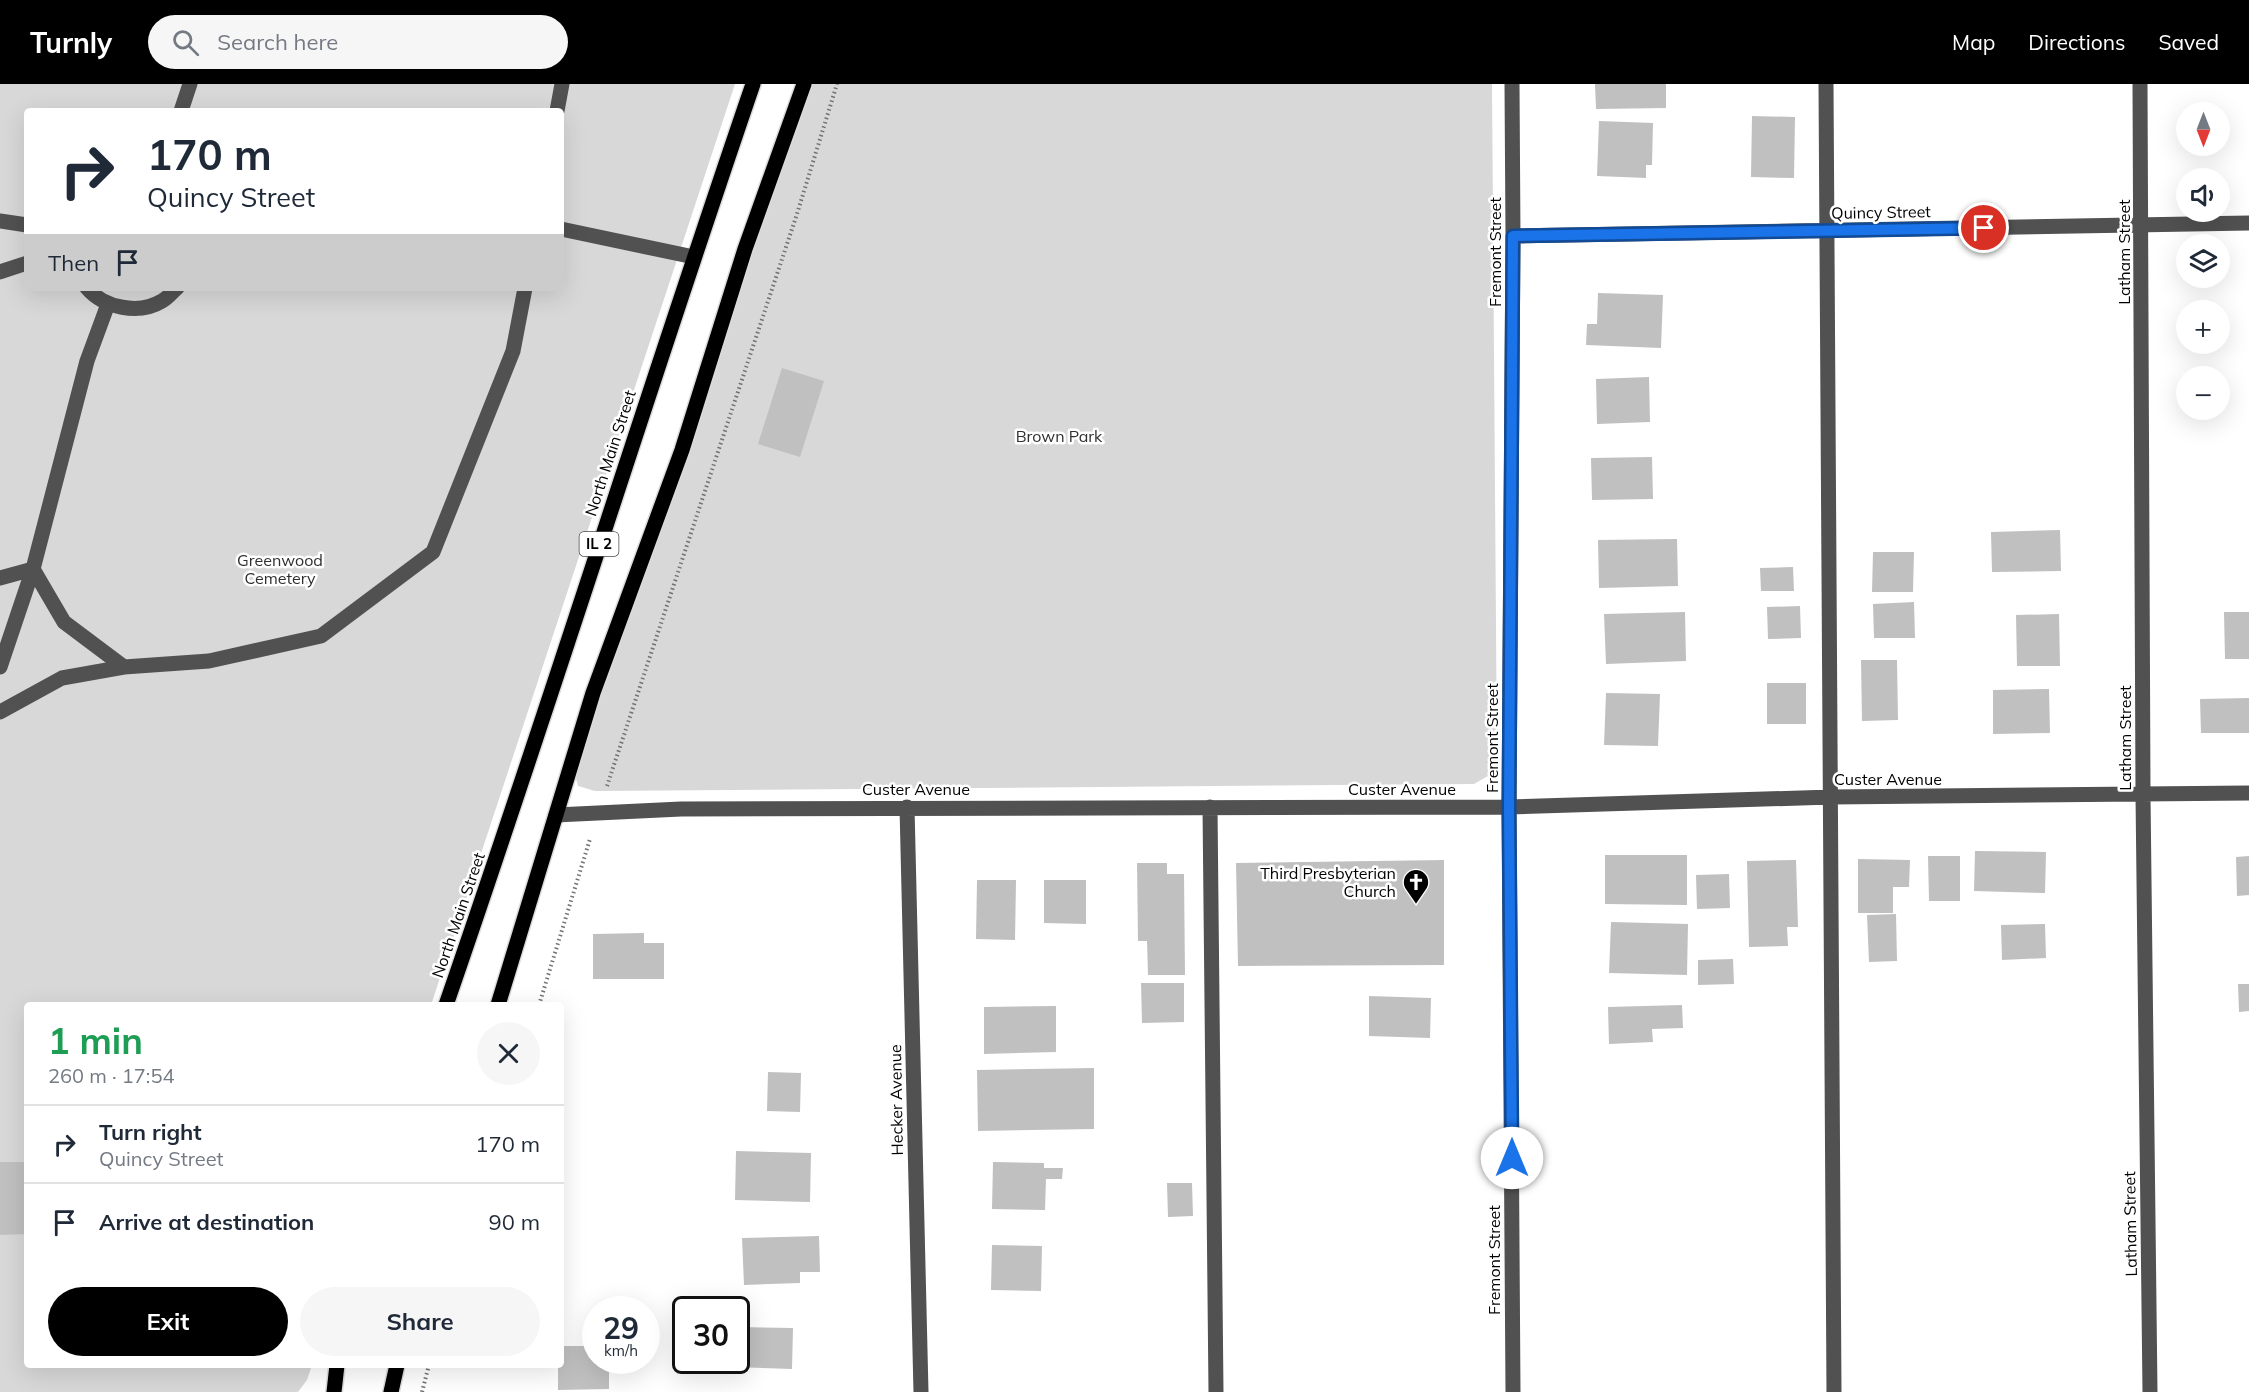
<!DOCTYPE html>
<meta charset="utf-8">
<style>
:root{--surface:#fff;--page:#f6f6f7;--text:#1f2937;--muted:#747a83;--line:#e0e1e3;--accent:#000}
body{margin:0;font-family:Mulish,sans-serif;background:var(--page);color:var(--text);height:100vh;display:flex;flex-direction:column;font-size:22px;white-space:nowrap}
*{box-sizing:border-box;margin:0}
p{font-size:20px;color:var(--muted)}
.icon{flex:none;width:33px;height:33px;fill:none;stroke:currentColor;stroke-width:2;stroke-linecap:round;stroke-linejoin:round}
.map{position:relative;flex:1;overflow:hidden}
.panel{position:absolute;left:24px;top:918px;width:540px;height:366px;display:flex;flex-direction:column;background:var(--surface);border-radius:6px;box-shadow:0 6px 24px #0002}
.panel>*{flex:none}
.hud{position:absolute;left:24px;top:24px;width:540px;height:183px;border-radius:6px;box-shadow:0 6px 24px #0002;background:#fff;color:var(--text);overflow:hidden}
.needle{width:39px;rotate:180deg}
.controls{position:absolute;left:2176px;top:18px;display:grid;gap:12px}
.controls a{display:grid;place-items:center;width:54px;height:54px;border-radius:50%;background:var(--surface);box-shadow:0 6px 24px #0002;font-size:30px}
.speed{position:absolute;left:582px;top:1212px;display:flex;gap:12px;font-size:30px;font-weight:700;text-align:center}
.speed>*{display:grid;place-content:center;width:78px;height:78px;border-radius:50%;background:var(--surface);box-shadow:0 6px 24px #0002;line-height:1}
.speed small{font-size:15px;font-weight:400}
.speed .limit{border:3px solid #111;border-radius:9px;background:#fff;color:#111}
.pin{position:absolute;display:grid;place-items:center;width:51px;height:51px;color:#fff;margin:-26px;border:3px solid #fff;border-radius:50%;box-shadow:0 2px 6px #0007}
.me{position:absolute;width:66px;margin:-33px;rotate:0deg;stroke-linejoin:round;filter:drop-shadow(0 0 4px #0008)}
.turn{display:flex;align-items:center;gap:21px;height:126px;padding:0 24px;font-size:27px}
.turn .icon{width:78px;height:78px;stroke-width:2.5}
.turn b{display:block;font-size:42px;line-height:51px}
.then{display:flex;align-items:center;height:57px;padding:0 24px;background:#0003;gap:12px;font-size:22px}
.round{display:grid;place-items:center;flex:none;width:63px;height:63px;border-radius:32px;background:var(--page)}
.summary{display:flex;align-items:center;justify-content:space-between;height:102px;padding:0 24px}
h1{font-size:36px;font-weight:700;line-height:45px;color:#1e9e55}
.primary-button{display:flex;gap:12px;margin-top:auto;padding:12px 24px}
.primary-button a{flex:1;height:69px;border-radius:36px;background:var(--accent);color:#fff;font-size:24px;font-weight:700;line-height:69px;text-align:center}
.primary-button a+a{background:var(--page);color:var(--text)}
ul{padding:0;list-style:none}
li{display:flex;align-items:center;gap:18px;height:78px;padding:0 24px;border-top:2px solid var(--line)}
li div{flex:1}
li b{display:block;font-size:22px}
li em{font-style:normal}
header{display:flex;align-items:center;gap:36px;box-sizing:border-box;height:84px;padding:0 30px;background:var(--accent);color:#fff}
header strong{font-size:28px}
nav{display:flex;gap:33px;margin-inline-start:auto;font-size:21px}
.search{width:420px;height:54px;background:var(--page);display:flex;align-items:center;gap:15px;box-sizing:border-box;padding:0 21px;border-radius:33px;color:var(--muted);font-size:22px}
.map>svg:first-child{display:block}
.green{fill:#d8d8d8;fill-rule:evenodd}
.building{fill:#c0c0c0}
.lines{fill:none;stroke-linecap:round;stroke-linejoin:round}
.major-casing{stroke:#dbdbdb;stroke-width:18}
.path{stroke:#737373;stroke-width:4;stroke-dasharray:1.5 3;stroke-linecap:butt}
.minor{stroke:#515151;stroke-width:15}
.major{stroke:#000;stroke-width:15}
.route-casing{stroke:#114b97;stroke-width:15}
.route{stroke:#1a73e8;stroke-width:10}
.labels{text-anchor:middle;stroke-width:5;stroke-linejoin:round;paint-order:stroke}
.shield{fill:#fff;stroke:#4c4c4c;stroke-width:1.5}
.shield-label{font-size:15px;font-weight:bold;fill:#000}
.street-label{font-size:16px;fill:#000;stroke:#fff}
.park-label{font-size:16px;fill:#2f2f2f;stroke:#fff}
.poi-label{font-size:16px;fill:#000;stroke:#fff;text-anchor:end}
</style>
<header>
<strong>Turnly</strong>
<div class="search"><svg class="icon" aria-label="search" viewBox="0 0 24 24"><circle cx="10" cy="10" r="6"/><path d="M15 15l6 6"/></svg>Search here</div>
<nav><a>Map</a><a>Directions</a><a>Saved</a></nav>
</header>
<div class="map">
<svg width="2249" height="1308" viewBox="0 0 2249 1308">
<rect width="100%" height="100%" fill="#fff"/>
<path class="green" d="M0,0h735l-304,921h-404v360h285l-5,15 -9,12h-298zM27,27h534v177h-534z
M806,0h686l5,678 -9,14 -14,8 -879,7 -17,-5 -4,-15z"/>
<path class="building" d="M1595,0h71v24l-70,1z
M1752,32l43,1 -1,61 -43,-1z
M1599,37l54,2 -1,42h-6v13l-49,-2z
M1598,209l65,2 -2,53 -75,-3 1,-21h10z
M782,284l42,13 -24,76 -42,-13z
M1649,293l1,45 -53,2 -1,-45z
M1652,373l1,42 -61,1 -1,-42z
M2060,446l1,41 -69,1 -1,-40z
M1677,455l1,47 -79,2 -1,-48z
M1873,468h41l-1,40h-41z
M1793,483l1,24h-33l-1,-23z
M1914,518l1,36h-41l-1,-34z
M1800,522l1,32 -33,1 -1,-32z
M1685,528l1,49 -80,3 -2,-50z
M2224,528h25v47h-24z
M2059,530l1,52h-43l-1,-51z
M1861,576h36l1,60 -36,1z
M1767,599h39v41h-39z
M2049,605l1,44 -57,1v-44z
M1606,609l54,1 -2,52 -54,-1z
M2249,614v35h-48l-1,-34z
M1975,767l71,1 -1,41 -71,-2z
M1605,771h82v50l-82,-1z
M1928,772h32v45h-31z
M2249,772v39l-12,1 -1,-39z
M1858,775l52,1 -1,27h-16v26h-35z
M1444,776v105l-206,1 -2,-103z
M1796,776l2,67h-11l1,19 -39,1 -2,-86z
M1137,779h30v11h17l1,101h-37l-1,-34h-9z
M1729,790l1,34 -33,1 -1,-34z
M977,796h39l-1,60 -39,-1z
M1044,796h42v44l-42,-1z
M1896,830l1,47 -28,1 -2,-47z
M1611,838l77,2 -1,51 -78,-2z
M2045,840l1,34 -44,2 -1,-35z
M644,849v10h20v36h-71v-45z
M1733,875l1,25 -36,1v-25z
M1141,899h43v39l-42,1z
M2238,900h11v27l-10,1z
M1369,912l62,2 -1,40 -61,-2z
M1682,921l1,23 -31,1 1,13 -44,2 -1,-37z
M1056,922v46l-72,2v-47z
M1094,984v61l-116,2 -1,-61z
M768,988l33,1 -1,39 -33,-1z
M736,1067l75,2 -1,49 -75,-2z
M0,1078h27v72l-27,1z
M993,1078l51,1v5h19l-1,11h-16l-1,31 -53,-1z
M1167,1099h25l1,33 -25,1z
M819,1152l1,36h-20v11l-56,2 -2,-47z
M992,1161l50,1 -1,45 -50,-1z
M736,1243l57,1 -1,41 -88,-3v-6h32z
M561,1262h35v14h13v29l-51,1v-25h3z"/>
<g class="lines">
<g class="major-casing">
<path id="major" d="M446,921c106,-306 202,-615 307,-921
M498,921l95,-312 89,-243 63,-201 59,-165
M334,1308l3,-27
M391,1308l6,-27"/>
</g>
<path class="path" d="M607,702l190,-572 40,-130
M539,921l51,-166
M422,1308l7,-27"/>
<path class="minor" d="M1512,0l1,152 -4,571 4,585
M1826,0l8,1308
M2140,0l3,711 7,597
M181,27l9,-27
M557,27l5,-27
M0,137l27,4
M561,145l133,28
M1513,152l736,-13
M0,188l27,-9
M87,204c17,20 52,27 75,13 6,-3 10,-9 15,-13
M0,494l33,-9 31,53 60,45
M0,583l33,-98 54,-208 21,-57
M0,628l62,-34 62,-11 85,-6 112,-25 112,-84 80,-201 12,-63
M907,723l14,585
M1210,723l6,585
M556,731l125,-6 828,-2 322,-10 418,-4"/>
<use href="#major" class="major"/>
</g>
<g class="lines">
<g class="route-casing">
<path id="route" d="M1512,1074l-3,-351 4,-571 471,-8"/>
</g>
<use href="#route" class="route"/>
</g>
<defs>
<g id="church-pin" transform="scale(1.35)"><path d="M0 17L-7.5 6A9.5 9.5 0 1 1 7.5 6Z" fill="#000" stroke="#fff"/><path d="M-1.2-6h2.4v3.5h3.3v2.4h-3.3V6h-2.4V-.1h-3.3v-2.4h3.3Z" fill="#fff"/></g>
</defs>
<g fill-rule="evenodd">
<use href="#church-pin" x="1416" y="798"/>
</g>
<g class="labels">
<rect class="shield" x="579.5" y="448" width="39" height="24" rx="4.5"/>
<g class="shield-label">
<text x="599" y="465">IL 2</text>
</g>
<g class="street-label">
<text transform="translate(1881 128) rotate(-1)" y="6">Quincy Street</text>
<text transform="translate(1495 168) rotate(-90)" y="6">Fremont Street</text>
<text transform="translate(2124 168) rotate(-90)" y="6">Latham Street</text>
<text transform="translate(610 369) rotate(-72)" y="6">North Main Street</text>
<text transform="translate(1492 654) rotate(-90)" y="6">Fremont Street</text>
<text transform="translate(2125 654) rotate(-90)" y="6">Latham Street</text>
<text x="1888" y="701">Custer Avenue</text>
<text x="916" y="711">Custer Avenue</text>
<text x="1402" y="711">Custer Avenue</text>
<text transform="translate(458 831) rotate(-71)" y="6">North Main Street</text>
<text transform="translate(896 1016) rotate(-91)" y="6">Hecker Avenue</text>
<text transform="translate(2130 1140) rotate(-91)" y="6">Latham Street</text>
<text transform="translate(1494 1176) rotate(-90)" y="6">Fremont Street</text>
</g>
<g class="park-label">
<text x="1059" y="358">Brown Park</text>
<text x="280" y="482">Greenwood<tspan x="280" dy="18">Cemetery</tspan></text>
</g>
<g class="poi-label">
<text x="1396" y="795">Third Presbyterian<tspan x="1396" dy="18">Church</tspan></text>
</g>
</g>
</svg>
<div class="controls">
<a><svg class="needle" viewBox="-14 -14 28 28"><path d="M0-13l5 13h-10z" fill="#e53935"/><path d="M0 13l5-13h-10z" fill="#747a83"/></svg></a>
<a><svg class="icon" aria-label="sound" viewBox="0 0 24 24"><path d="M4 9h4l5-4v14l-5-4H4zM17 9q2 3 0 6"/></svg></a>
<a><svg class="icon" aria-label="layers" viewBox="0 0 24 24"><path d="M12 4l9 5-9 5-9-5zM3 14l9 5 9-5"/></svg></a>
<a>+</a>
<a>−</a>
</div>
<div class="speed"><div>29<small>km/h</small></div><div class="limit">30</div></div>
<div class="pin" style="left:1984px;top:144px;background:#d93025"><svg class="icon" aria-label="arrive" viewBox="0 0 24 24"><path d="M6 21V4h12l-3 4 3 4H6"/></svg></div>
<svg class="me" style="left:1512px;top:1074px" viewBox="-20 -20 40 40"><circle r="19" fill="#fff"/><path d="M0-13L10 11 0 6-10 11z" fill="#1a73e8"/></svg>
<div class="hud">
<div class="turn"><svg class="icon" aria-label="right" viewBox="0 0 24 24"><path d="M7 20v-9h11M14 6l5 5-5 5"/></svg><div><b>170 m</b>Quincy Street</div></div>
<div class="then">Then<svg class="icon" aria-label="arrive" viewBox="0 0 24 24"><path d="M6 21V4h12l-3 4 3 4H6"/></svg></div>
</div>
<section class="panel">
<div class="summary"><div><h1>1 min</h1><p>260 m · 17:54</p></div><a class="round"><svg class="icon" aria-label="close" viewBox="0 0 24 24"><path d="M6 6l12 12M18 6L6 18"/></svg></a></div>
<ul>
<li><svg class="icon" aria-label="right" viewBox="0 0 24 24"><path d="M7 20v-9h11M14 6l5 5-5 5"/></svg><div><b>Turn right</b><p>Quincy Street</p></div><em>170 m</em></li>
<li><svg class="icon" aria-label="arrive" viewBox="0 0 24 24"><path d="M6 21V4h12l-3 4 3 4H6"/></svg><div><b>Arrive at destination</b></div><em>90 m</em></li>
</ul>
<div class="primary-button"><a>Exit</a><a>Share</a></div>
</section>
</div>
